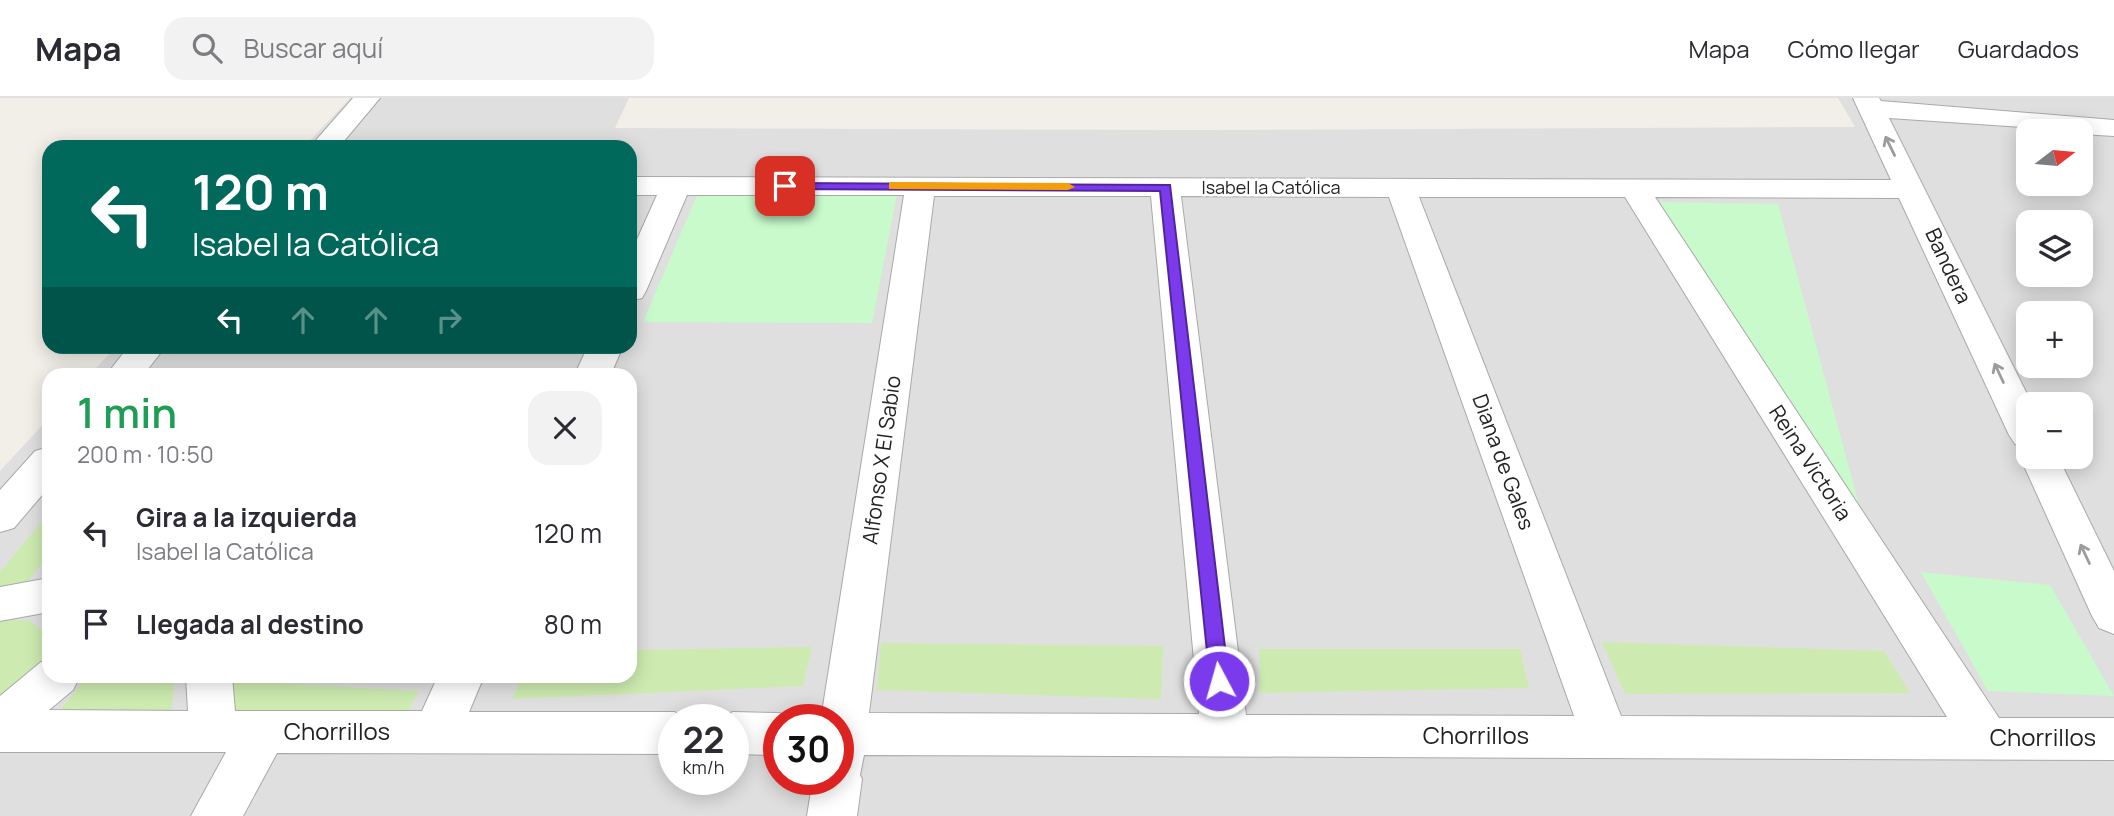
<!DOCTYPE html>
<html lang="es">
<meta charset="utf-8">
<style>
:root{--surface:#fff;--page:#f2f2f3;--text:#2b2b33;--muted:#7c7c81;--line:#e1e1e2}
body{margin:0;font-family:Manrope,sans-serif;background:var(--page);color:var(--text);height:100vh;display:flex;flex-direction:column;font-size:26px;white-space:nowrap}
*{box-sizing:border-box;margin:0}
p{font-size:23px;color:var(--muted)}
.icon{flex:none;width:38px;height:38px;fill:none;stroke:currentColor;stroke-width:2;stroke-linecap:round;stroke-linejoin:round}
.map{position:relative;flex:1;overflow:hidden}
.side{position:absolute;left:42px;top:270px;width:595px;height:315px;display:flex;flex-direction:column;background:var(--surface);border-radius:21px;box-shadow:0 4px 18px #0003}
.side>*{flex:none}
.hud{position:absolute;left:42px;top:42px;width:595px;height:214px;border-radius:21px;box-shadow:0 4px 18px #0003;background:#00695c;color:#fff;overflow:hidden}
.needle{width:46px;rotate:74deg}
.controls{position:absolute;left:2016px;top:21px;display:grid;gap:14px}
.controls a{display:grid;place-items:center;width:77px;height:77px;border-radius:14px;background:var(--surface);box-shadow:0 4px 18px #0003;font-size:35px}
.speed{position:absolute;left:658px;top:606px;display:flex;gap:14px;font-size:35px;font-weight:700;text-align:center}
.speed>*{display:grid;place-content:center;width:91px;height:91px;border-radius:50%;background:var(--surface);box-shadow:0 4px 18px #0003;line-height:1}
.speed small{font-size:18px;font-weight:400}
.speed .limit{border:10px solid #d22;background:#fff;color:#111}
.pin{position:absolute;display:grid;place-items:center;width:60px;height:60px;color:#fff;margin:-30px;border-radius:14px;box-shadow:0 4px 10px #0006}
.me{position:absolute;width:77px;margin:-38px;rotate:354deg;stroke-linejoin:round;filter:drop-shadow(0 0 5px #0008)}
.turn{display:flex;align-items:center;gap:24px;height:147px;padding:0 35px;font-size:32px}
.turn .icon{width:91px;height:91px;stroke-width:2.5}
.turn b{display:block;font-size:49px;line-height:60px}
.lanes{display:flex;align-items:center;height:66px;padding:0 35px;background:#0003;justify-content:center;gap:35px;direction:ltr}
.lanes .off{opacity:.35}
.round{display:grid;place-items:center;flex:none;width:74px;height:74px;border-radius:21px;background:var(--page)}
.overview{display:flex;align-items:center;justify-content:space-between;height:119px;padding:0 35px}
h1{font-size:42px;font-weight:600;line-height:52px;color:#1e9e55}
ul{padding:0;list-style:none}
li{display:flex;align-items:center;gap:21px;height:91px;padding:0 35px}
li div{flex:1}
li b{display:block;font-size:26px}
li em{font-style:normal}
header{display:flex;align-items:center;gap:42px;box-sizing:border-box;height:98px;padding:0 35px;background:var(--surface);border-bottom:2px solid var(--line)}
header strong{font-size:33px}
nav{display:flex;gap:38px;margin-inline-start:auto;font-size:24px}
.search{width:490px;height:63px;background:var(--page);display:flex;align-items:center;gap:18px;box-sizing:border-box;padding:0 24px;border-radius:21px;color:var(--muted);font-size:26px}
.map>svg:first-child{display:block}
.residential{fill:#e0dfdf;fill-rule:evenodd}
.grass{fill:#cdebb0}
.park{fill:#c8facc}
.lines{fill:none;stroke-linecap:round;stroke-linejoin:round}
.minor-casing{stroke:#a9a9a9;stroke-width:2}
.minor{fill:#fff;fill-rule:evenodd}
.oneway{stroke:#9c9c9c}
.route{fill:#7c3aed;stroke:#51269a;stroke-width:2}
.slow{fill:#f59e0b}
.labels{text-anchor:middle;stroke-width:5;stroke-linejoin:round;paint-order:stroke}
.far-street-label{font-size:18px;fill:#222;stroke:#fff}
.street-label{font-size:21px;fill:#222;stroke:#fff}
.near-street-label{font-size:24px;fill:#222;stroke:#fff}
</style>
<header>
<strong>Mapa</strong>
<div class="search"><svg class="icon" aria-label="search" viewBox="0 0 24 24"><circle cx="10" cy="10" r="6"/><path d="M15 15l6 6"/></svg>Buscar aquí</div>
<nav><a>Mapa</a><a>Cómo llegar</a><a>Guardados</a></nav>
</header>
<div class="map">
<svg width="2114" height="718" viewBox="0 0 2114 718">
<rect width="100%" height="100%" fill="#f2efe9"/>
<path class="residential" d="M350,0h279l-14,30 575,2 665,-3 -17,-29h276v718h-2114v-345l49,-53v258h581v-302h-540l26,-27 514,-1v-199h-326zM2028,33h53v53h-53zM2028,124h53v53h-53zM2028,215h53v53h-53zM2028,306h53v53h-53zM674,621h59v60h-59zM779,621h59v60h-59z"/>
<path class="grass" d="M49,415v42l-27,33 -22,2v-18z
M0,522h29l15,12 1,24 -14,26 -31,26z
M1602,544l282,9 26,42 -285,1z
M881,545l282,3 -2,53 -284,-9z
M812,549l-9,39 -291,13 11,-23h107v-26z
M1259,551h261l9,39 -269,5z
M87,578h88l-4,39 -114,-1z
M223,582l196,11 -17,31h-169z"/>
<path class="park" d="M698,95l199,1 -25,129 -229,-1z
M1651,104l127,2 84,312z
M1921,474l129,13 64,111 -126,-5z"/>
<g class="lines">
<g class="minor-casing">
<path id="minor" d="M353,0h27l-41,49h-29z
M1853,0h26l2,3 233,19v16l-33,-2v-3l-192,-13 143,286h-4v53h30l56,114v63l-15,-6 -7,-12 -72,-159 5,-10 -10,-3 -6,-9 -110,-237 -244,-1 344,521h115v42l-1250,-5 -4,20 2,4 -5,37h-50l6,-37h25v-60h-17l83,-524h-217l-41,96 -4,7 -12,3v-46l27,-60h-27v-18l1261,3zM934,98h217l48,518 -330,-1zM1181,98l208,1 185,519 -328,-1zM1419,99h206l322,520 -326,-1z
M129,248h37l-22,28h-37z
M588,248h35l-12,28h-36z
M49,349v40l-35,41 -14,4v-42l35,-39z
M49,480v34l-49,9v-34z
M49,562v16h31l-7,14 -24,20 139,1 -2,-35h46l3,35h187l16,-35h46l-15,36h205l17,7h-17v35l-397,-1 -34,63h-52l35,-64h-226v-56l41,-34z
M733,614l46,1 17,6h-17v36l-46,-1v-35h-17z"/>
</g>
<use href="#minor" class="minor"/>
</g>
<defs><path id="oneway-shaft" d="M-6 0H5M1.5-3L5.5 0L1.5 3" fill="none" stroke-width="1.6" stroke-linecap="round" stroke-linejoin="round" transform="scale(1.75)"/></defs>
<g class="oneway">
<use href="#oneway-shaft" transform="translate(1890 48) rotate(-116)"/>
<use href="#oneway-shaft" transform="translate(1999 275) rotate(-115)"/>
<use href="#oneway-shaft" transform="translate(2085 456) rotate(-115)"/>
</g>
<path class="route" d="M785,85l385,2 59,496 -3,5 -7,3 -6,-3 -3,-5 -50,-490 -380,-2 -2,-3z"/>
<path class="slow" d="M893,84l175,1 7,4 -7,3 -179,-1v-6z"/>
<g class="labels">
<g class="far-street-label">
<text x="1271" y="96">Isabel la Católica</text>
</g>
<g class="street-label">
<text transform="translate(1948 168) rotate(65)" y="7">Bandera</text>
<text transform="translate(882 362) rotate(-82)" y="7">Alfonso X El Sabio</text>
<text transform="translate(1503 364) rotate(70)" y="7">Diana de Gales</text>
<text transform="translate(1810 365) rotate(57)" y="7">Reina Victoria</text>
</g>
<g class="near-street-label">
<text x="337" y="642">Chorrillos</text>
<text x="1476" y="646">Chorrillos</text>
<text x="2043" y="648">Chorrillos</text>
</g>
</g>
</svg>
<div class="controls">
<a><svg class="needle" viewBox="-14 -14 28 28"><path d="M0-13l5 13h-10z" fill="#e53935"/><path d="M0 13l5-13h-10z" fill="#7c7c81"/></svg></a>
<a><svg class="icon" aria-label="layers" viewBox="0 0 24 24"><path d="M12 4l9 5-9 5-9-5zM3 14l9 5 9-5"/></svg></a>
<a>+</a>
<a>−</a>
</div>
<div class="speed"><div>22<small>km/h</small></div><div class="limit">30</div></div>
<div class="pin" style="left:785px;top:88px;background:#d93025"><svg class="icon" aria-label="arrive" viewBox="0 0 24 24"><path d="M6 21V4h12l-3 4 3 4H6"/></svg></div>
<svg class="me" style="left:1219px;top:583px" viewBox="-20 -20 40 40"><circle r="17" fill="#7c3aed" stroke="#fff" stroke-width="3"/><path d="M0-11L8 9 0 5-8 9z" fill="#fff"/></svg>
<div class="hud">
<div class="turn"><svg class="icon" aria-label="left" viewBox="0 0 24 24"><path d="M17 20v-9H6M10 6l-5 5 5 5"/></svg><div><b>120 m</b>Isabel la Católica</div></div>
<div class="lanes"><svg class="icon" aria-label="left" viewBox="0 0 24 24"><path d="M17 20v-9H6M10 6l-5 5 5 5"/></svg><svg class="icon off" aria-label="ahead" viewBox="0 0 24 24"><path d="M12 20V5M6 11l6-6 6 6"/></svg><svg class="icon off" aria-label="ahead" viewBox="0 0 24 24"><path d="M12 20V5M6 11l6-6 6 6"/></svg><svg class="icon off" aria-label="right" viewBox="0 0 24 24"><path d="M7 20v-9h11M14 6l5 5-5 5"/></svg></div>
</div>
<section class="side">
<div class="overview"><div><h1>1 min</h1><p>200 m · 10:50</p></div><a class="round"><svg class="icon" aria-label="close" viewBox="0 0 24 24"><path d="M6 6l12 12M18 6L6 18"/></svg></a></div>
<ul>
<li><svg class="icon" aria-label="left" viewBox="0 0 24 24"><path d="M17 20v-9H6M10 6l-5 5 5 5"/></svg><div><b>Gira a la izquierda</b><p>Isabel la Católica</p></div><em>120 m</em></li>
<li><svg class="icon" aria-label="arrive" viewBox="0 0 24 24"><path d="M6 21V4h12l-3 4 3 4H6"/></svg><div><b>Llegada al destino</b></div><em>80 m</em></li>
</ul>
</section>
</div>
